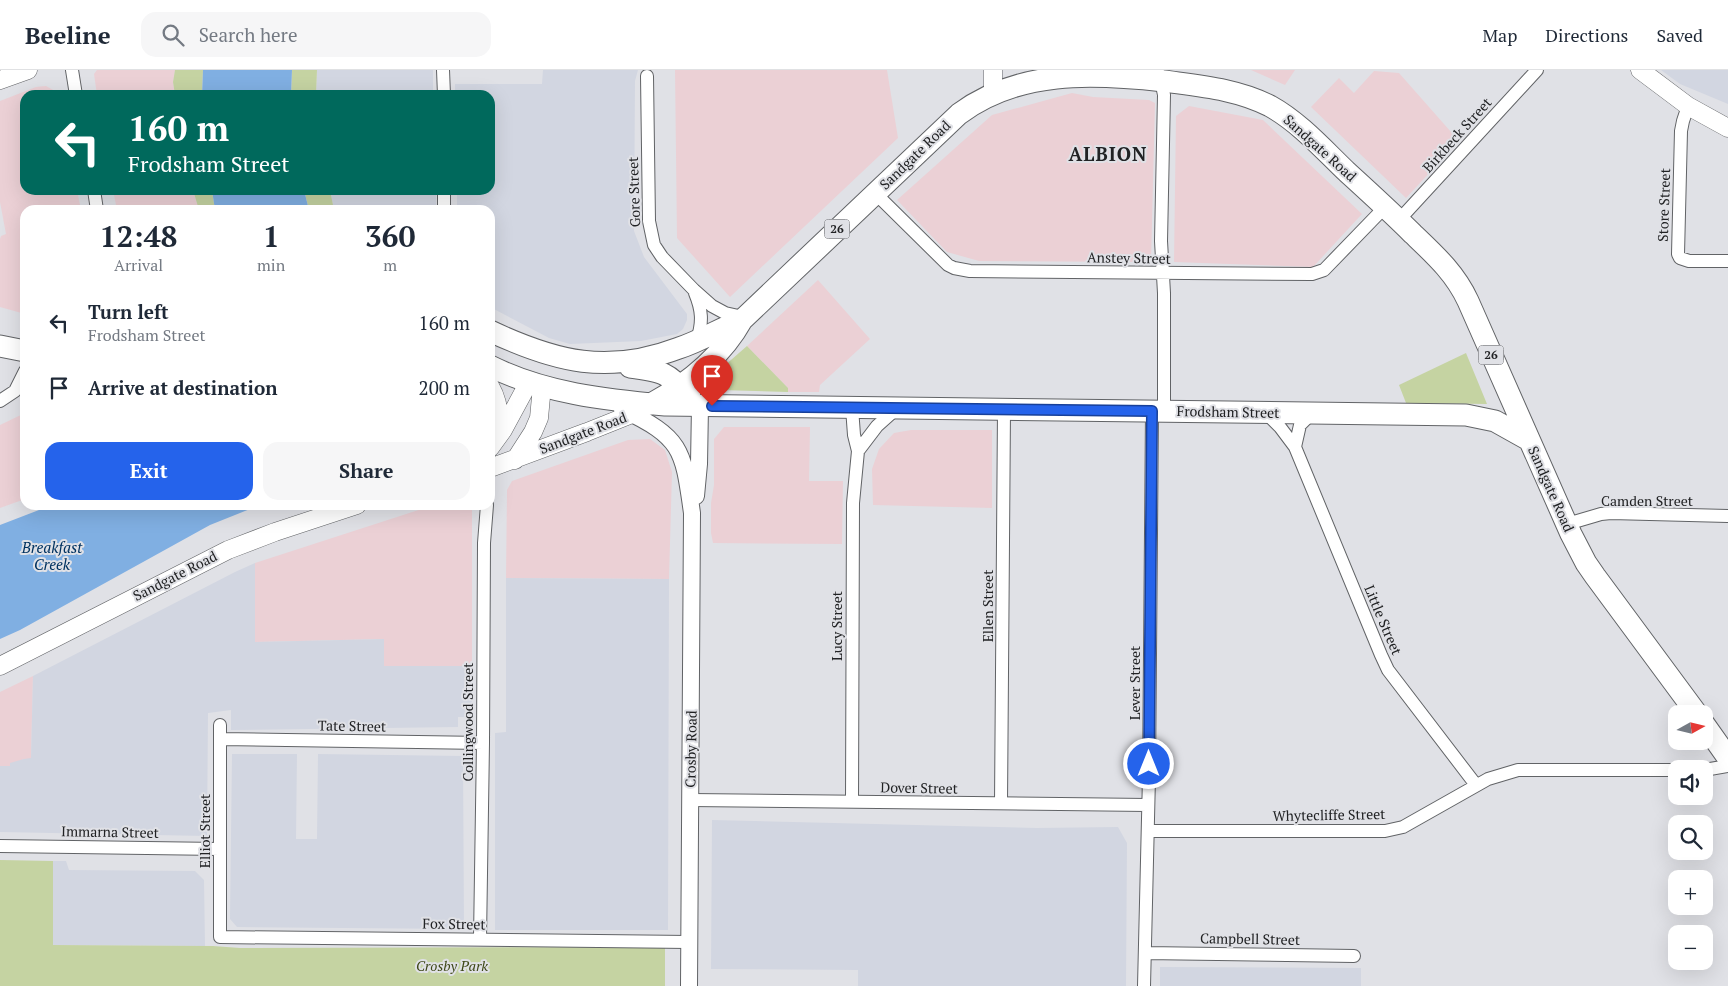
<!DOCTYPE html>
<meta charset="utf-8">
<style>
:root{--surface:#fff;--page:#f6f6f7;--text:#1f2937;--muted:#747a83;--line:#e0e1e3;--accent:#2563eb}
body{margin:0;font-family:"PT Serif",serif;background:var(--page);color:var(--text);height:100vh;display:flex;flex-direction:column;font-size:19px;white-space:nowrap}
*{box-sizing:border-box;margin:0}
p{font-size:16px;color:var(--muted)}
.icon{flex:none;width:28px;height:28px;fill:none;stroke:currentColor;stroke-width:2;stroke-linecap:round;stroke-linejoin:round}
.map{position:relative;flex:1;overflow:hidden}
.details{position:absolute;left:20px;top:135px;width:475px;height:305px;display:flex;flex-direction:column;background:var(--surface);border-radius:15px;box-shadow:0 5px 20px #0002}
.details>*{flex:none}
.guide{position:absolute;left:20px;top:20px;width:475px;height:105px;border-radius:15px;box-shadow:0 5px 20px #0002;background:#00695c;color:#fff;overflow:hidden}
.needle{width:32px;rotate:82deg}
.controls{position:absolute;left:1668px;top:635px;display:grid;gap:10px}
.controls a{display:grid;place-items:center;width:45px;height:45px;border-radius:10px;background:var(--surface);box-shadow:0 5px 20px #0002;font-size:25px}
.pin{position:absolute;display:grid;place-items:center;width:42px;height:42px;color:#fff;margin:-51px -21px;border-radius:50% 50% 50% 0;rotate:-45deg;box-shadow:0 0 5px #0007}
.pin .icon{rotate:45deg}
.me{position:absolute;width:55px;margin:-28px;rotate:0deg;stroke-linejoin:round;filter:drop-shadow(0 0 4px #0008)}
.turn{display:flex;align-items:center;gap:18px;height:105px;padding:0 25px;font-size:22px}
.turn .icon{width:65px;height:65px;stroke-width:2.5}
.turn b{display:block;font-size:35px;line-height:42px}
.eta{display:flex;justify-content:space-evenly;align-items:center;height:85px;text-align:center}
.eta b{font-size:30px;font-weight:700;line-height:35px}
.primary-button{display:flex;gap:10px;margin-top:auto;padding:10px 25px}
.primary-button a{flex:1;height:58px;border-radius:15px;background:var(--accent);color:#fff;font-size:20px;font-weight:700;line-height:58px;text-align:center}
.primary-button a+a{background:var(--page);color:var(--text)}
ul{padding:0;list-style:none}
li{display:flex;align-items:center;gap:15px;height:65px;padding:0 25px}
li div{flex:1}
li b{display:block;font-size:19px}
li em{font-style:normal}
header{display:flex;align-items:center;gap:30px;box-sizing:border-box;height:70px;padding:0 25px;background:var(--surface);border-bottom:1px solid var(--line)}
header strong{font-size:24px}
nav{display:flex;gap:28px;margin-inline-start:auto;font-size:18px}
.search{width:350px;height:45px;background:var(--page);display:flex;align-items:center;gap:12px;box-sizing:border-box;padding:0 18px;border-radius:15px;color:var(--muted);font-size:19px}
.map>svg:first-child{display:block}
.commercial{fill:#ebd0d5}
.built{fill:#d2d6e1}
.green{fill:#c5d3a2}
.water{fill:#80afe2}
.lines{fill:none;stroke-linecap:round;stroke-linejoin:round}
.minor-casing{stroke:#616366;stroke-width:14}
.tertiary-casing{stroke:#616366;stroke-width:18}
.secondary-casing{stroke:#616366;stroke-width:19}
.trunk-casing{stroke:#616366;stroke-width:23}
.minor{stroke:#fff;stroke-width:12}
.tertiary{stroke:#fff;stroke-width:16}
.secondary{stroke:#fff;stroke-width:18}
.trunk{stroke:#fff;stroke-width:21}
.route-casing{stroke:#184099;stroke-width:12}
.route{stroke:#2563eb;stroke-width:9}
.labels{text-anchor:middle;stroke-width:4;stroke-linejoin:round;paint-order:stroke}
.shield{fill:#e0e1e6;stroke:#5a5b5e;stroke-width:1}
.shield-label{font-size:12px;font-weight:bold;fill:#212224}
.street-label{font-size:14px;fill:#212224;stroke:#e0e1e6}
.park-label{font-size:14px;font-style:italic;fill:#3d4717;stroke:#e0e1e6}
.water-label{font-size:15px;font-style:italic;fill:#003260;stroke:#e0e1e6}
.district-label{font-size:19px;font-weight:bold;letter-spacing:1px;fill:#212224;stroke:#e0e1e6}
</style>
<header>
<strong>Beeline</strong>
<div class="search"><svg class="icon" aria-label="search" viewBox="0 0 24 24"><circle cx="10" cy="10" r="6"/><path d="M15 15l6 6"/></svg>Search here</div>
<nav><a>Map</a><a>Directions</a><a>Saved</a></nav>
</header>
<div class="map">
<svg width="1728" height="916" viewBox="0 0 1728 916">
<rect width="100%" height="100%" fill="#e0e1e6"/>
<path class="commercial" d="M97,0h78l-2,12 2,13h-78l-3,-21z
M675,0h212l11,68 -168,159 -53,-59z
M1251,0h44l-10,15z
M1374,1l25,2 60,68 -53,57 -95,-91 28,-29 15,15z
M46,16l9,5 2,4h-32v95h52l4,20h-56v104l-25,-7v-68l1,-3 5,-2 -6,-32v-101l36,-14z
M1072,23l21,4 56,3 6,3 -4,159 -172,-1 -32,-9 -50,-52 95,-85z
M1189,36l74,14 99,94 -49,53 -139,-5 2,-146z
M113,120h80l6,20h-82z
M818,210l52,59 -50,46 -1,7h-31v-4l-41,-42z
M25,343v86l-25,9v-83z
M724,357h86l-1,54h34l-1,63 -129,-1 -2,-10v-30l3,-18v-46z
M911,360h81v78l-119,-3 -1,-36 7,-20 15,-16z
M650,369l15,11 7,22 -3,107 -163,-1 1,-88 5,-9 116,-41z
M434,435h38v161h-88v-27l-129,3v-79z
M33,606l-2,83h-7l-14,7h-10v-74z"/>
<path class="built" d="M317,0h116v25h-117z
M543,0h95l-3,11 -1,150 10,26 43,57v6l-4,9 -6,5 -36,7 -71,3 -21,-6 -59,-31v-97h-33v-20h33v-95h-35v-11h87z
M1661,0h67v34l-48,-20z
M330,120h106v20h-102z
M255,493v79l129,-3v27h88v51h-14v10l-227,3v-20l-23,3 -1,123 -207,-4v-66h10v-3l14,-4 7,-1 2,-82 202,-104z
M506,508l163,1 -1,351h-173v-197l11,-1z
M232,684h65l-1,85h21l1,-85 145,2 1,173 -227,-2 -7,-8z
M712,750l325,8 81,-1 9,16 -1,143h-268v-16l-147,-1z
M53,791h13l3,9 126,1 9,9 1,66 -153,-1z
M1160,897l201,1v18h-201z"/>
<path class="green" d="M175,0h28l-1,25h-27l-2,-13z
M292,0h25l-1,25h-25z
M193,120h19l3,20h-16z
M304,120h26l4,20h-25z
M747,276l41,42v4l-68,-2 -4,-8v-9z
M1466,283l21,51 -81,-1 -7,-18z
M0,790l53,1v84l160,1 27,2 425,-1v39h-665z"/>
<path class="water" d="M203,0h89l-1,25h-89z
M212,120h92l5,20h-94z
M52,435h208l-50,20 -190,105 -20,9v-114z"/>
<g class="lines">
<g class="minor-casing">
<path id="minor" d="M72,0l4,25
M443,0l1,25
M1160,5l4,20 -3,146 3,52v118
M647,6l2,145 5,24 8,12 32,33 18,16 13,7 18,4
M1688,36l-5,15 -2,10 -3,123 2,4 9,3h39
M94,120l3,20
M444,120v20
M875,123l73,72 6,3 16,3 342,3 12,-4 61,-63
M1399,150l138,-150
M695,223c7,17 8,29 2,47
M0,331l15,-10 10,-20
M1265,342l15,15 15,20 86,208 7,15 88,115
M1295,377l5,-22 12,-12
M858,381l19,-25 19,-17
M1567,454l34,-10 10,-1 117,3
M220,655v212l469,5
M220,669l263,4
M1704,700l24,-4
M690,730l458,5
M852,732l1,-299 5,-52 -4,-16 -2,-27
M1001,733l3,-393
M1148,761h237l18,-4 85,-48 30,-9h158
M0,776l220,3
M480,869l3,-196 1,-200 3,-38
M1145,883l209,3
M1144,916l5,-209 3,-366"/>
</g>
<g class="tertiary-casing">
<path id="tertiary" d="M622,339c61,29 61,41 70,104l-3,473
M696,426l3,-32 1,-58"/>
</g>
<g class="secondary-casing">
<path id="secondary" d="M1640,0l48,36 40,22
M0,10l28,-10
M993,21v-21
M490,316c9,16 11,32 7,50
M490,378l13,-18 26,-48
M515,390l18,-28 6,-14 3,-32
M490,398l97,-36 45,-18 19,-10
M0,596l228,-116 47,-18 82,-27"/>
</g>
<g class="trunk-casing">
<path id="trunk" d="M490,261c66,31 118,44 189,17 22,-7 42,-20 63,-28
M0,276l25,5
M490,296c54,27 115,34 175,39l801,10 29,6 34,19
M630,297c33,4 36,5 60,29
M651,334c36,-20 71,-48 91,-84l217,-206c59,-44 132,-41 205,-33 36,5 73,8 106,25 29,16 53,43 77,66 22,20 45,41 66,62 22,21 42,39 55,67l103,233 15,29 9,13 102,138
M1704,654l24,34"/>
</g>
<use href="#minor" class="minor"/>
<use href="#tertiary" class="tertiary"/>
<use href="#secondary" class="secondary"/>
<use href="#trunk" class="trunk"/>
</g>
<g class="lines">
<g class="route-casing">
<path id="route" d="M712,336l440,5 -3,353"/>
</g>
<use href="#route" class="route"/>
</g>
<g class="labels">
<g class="shield">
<rect x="824.5" y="149.5" width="25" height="19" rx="4"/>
<rect x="1478.5" y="275.5" width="25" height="19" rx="4"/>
</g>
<g class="shield-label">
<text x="837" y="163">26</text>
<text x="1491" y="289">26</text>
</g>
<g class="street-label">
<text transform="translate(1457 65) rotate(-48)" y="5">Birkbeck Street</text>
<text transform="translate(1320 78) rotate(42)" y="5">Sandgate Road</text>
<text transform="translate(915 85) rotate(-44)" y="5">Sandgate Road</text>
<text transform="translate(634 122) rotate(-92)" y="5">Gore Street</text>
<text transform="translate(1664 135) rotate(-88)" y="5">Store Street</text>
<text transform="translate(1129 188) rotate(1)" y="5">Anstey Street</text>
<text transform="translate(1228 342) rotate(1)" y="5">Frodsham Street</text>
<text transform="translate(583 363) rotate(-21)" y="5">Sandgate Road</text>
<text transform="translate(1551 419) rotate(66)" y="5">Sandgate Road</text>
<text x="1647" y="436">Camden Street</text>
<text transform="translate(175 506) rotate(-27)" y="5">Sandgate Road</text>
<text transform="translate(988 536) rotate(-90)" y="5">Ellen Street</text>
<text transform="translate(1383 550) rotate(67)" y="5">Little Street</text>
<text transform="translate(837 556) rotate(-90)" y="5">Lucy Street</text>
<text transform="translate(1135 613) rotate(-90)" y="5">Lever Street</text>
<text transform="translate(468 652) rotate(-90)" y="5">Collingwood Street</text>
<text transform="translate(352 656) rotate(1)" y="5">Tate Street</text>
<text transform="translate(691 679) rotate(-89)" y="5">Crosby Road</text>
<text transform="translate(919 718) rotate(1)" y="5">Dover Street</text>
<text transform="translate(1329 745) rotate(-1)" y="5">Whytecliffe Street</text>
<text transform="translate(205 761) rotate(-90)" y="5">Elliot Street</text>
<text transform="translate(110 762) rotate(1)" y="5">Immarna Street</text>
<text transform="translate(454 854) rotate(1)" y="5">Fox Street</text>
<text transform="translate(1250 869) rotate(1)" y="5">Campbell Street</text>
</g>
<g class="park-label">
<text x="452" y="901">Crosby Park</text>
</g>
<g class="water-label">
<text x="52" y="483">Breakfast<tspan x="52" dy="17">Creek</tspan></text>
</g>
<g class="district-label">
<text x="1108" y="91">ALBION</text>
</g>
</g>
</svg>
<div class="controls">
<a><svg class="needle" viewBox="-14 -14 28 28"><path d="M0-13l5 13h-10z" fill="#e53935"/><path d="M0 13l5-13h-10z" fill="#747a83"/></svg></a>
<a><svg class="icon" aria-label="sound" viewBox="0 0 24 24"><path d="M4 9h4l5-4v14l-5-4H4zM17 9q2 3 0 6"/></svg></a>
<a><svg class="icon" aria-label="search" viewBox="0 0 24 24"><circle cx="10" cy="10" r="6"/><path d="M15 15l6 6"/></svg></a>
<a>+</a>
<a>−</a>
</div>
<div class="pin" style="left:712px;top:336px;background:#d93025"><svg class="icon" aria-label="arrive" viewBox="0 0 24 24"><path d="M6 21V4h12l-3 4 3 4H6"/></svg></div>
<svg class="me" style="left:1149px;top:694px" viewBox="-20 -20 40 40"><circle r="17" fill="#2563eb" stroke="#fff" stroke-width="3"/><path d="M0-11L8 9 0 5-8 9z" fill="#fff"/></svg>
<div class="guide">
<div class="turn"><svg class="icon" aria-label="left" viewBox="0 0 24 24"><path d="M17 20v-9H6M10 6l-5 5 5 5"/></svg><div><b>160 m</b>Frodsham Street</div></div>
</div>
<section class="details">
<div class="eta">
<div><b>12:48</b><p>Arrival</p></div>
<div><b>1</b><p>min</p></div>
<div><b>360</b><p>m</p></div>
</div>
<ul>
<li><svg class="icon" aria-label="left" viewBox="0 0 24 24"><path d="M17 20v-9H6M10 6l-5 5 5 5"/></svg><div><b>Turn left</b><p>Frodsham Street</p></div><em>160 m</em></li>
<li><svg class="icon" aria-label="arrive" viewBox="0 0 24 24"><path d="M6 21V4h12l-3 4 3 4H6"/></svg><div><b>Arrive at destination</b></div><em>200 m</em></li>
</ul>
<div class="primary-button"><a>Exit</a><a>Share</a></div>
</section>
</div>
